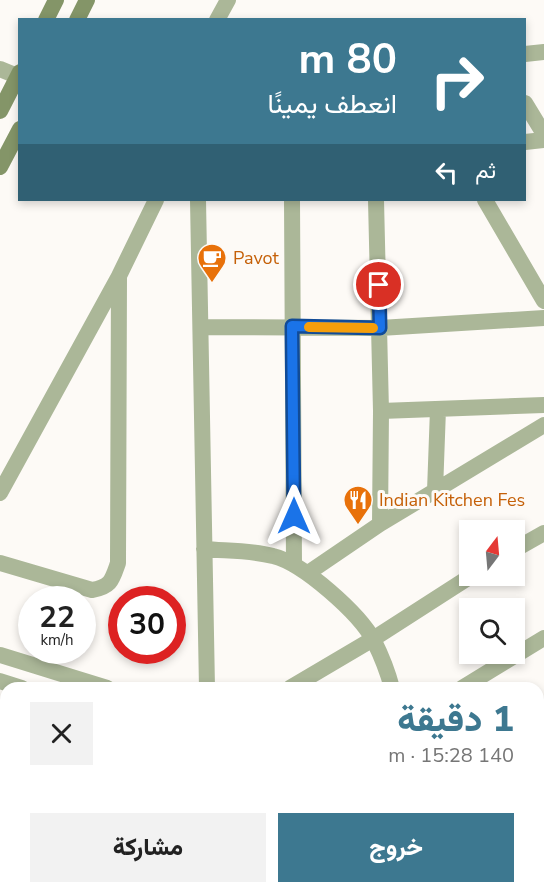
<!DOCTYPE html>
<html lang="ar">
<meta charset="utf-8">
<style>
:root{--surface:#fff;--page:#f2f2f2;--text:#222;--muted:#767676;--accent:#3d7890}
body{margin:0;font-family:"Nunito Sans",Vazirmatn,sans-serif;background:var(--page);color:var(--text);direction:rtl;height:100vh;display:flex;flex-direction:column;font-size:22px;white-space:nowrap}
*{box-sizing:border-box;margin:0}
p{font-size:20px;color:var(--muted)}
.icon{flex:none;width:33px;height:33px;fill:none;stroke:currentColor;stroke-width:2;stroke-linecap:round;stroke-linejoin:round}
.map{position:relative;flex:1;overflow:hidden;direction:ltr}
.side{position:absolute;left:0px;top:682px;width:544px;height:212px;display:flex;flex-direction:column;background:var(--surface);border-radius:18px 18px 0 0;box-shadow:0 3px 9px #0003;direction:rtl}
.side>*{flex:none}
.top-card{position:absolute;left:18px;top:18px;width:508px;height:183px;border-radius:0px;box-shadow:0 3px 9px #0003;direction:rtl;background:#3d7890;color:#fff;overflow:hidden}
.needle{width:39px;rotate:16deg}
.fabs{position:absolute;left:459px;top:520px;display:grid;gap:12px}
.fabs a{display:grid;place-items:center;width:66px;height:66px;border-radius:0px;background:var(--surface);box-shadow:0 3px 9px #0003;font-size:30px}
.speed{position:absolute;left:18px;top:586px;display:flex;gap:12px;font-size:30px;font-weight:700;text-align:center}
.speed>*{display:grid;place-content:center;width:78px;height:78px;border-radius:50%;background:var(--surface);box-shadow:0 3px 9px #0003;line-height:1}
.speed small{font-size:15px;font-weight:400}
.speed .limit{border:9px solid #d22;background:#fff;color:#111}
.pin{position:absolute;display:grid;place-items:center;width:51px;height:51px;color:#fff;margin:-26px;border:3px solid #fff;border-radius:50%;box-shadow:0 2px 6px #0007}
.me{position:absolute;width:66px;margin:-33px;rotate:0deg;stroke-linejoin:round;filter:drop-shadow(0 0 4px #0008)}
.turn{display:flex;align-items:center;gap:21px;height:126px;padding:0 30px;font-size:27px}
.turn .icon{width:78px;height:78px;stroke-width:2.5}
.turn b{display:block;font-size:42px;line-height:51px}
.then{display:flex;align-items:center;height:57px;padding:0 30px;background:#0003;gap:12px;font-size:22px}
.round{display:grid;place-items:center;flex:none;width:63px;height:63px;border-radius:0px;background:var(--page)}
.head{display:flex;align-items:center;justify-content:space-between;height:102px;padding:0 30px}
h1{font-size:36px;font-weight:800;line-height:45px;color:var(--accent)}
.action{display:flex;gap:12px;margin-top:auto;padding:12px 30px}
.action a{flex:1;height:69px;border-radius:0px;background:var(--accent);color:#fff;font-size:24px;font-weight:800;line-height:69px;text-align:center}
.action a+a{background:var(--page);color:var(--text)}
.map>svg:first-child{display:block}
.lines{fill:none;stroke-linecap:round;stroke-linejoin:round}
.minor{stroke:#abb798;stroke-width:16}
.secondary{stroke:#849568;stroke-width:16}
.route-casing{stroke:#114b97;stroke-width:15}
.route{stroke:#1a73e8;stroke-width:10}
.slow{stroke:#f59e0b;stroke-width:10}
.labels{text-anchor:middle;stroke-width:6;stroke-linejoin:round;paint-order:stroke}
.food-label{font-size:18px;fill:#c56008;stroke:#fdfaf6;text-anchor:start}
</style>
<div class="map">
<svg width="544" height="893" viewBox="0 0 544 893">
<rect width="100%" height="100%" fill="#fdfaf6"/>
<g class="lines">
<path class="minor" d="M217,20l11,-20
M525,54l19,-2
M0,69l17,7
M525,103l19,31
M525,142l19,-2
M198,200l9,488
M292,200l2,364
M376,200l5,211 -1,113
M485,200l59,101
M201,327l179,1 164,-10
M381,411l163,-6
M435,491l3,-82
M0,493l119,-217 37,-76
M204,549c22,2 46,1 69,7 30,7 87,58 101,85 7,14 14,32 18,47
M514,550l30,-17
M0,563l92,27c19,-3 20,-10 26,-27l1,-287
M308,573l72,-49 164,-99
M0,655l107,33
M0,681l22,7
M290,688l83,-49 98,-63
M462,688l82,-50
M538,746l6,-3
M0,863l6,-4
M538,867l6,-3
M317,888l3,5
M425,888l3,5
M529,888l3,5
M285,893l10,-5"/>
<path class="secondary" d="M46,20l10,-20
M77,20l10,-20
M0,111l20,-39
M0,167l20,-38"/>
</g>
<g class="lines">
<g class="route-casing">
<path id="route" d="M294,516l-2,-190 88,2 -1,-43"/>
</g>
<use href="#route" class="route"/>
<path class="slow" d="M309,327l64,1"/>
</g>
<defs>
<g id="cafe-pin" transform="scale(1.5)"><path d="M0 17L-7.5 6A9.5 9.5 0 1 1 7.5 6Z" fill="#e8710a" stroke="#fdfaf6"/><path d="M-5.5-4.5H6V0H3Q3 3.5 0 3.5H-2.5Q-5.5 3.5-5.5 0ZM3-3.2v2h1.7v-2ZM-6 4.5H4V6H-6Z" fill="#fff"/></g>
<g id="restaurant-pin" transform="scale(1.5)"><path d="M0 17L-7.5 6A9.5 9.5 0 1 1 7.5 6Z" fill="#e8710a" stroke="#fdfaf6"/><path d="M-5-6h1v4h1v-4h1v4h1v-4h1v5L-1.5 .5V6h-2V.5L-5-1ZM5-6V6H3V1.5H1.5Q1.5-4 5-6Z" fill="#fff"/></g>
</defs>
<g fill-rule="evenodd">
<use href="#cafe-pin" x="212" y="258"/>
<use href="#restaurant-pin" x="358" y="500"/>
</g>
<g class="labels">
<g class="food-label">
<text x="233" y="264">Pavot</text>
<text x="379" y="506">Indian Kitchen Fes</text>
</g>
</g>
</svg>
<div class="fabs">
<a><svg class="needle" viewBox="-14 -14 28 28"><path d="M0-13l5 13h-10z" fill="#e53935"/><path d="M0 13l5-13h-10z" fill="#767676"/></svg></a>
<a><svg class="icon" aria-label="search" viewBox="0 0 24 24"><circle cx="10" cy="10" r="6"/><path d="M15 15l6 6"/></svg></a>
</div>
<div class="speed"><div>22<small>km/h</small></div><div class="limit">30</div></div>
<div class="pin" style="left:379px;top:285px;background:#d93025"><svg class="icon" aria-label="arrive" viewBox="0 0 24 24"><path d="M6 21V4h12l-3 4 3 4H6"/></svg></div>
<svg class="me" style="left:294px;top:516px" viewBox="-20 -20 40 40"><path d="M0-17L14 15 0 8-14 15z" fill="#1a73e8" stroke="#fff" stroke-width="4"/></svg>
<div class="top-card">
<div class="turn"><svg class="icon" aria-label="right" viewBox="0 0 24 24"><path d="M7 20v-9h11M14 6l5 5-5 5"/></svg><div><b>80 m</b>انعطف يمينًا</div></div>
<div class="then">ثم<svg class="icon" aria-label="left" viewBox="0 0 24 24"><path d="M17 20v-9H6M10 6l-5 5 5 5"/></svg></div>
</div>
<section class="side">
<div class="head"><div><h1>1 دقيقة</h1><p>140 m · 15:28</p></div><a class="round"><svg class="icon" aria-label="close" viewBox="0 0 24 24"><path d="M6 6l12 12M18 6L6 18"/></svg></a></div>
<div class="action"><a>خروج</a><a>مشاركة</a></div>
</section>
</div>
